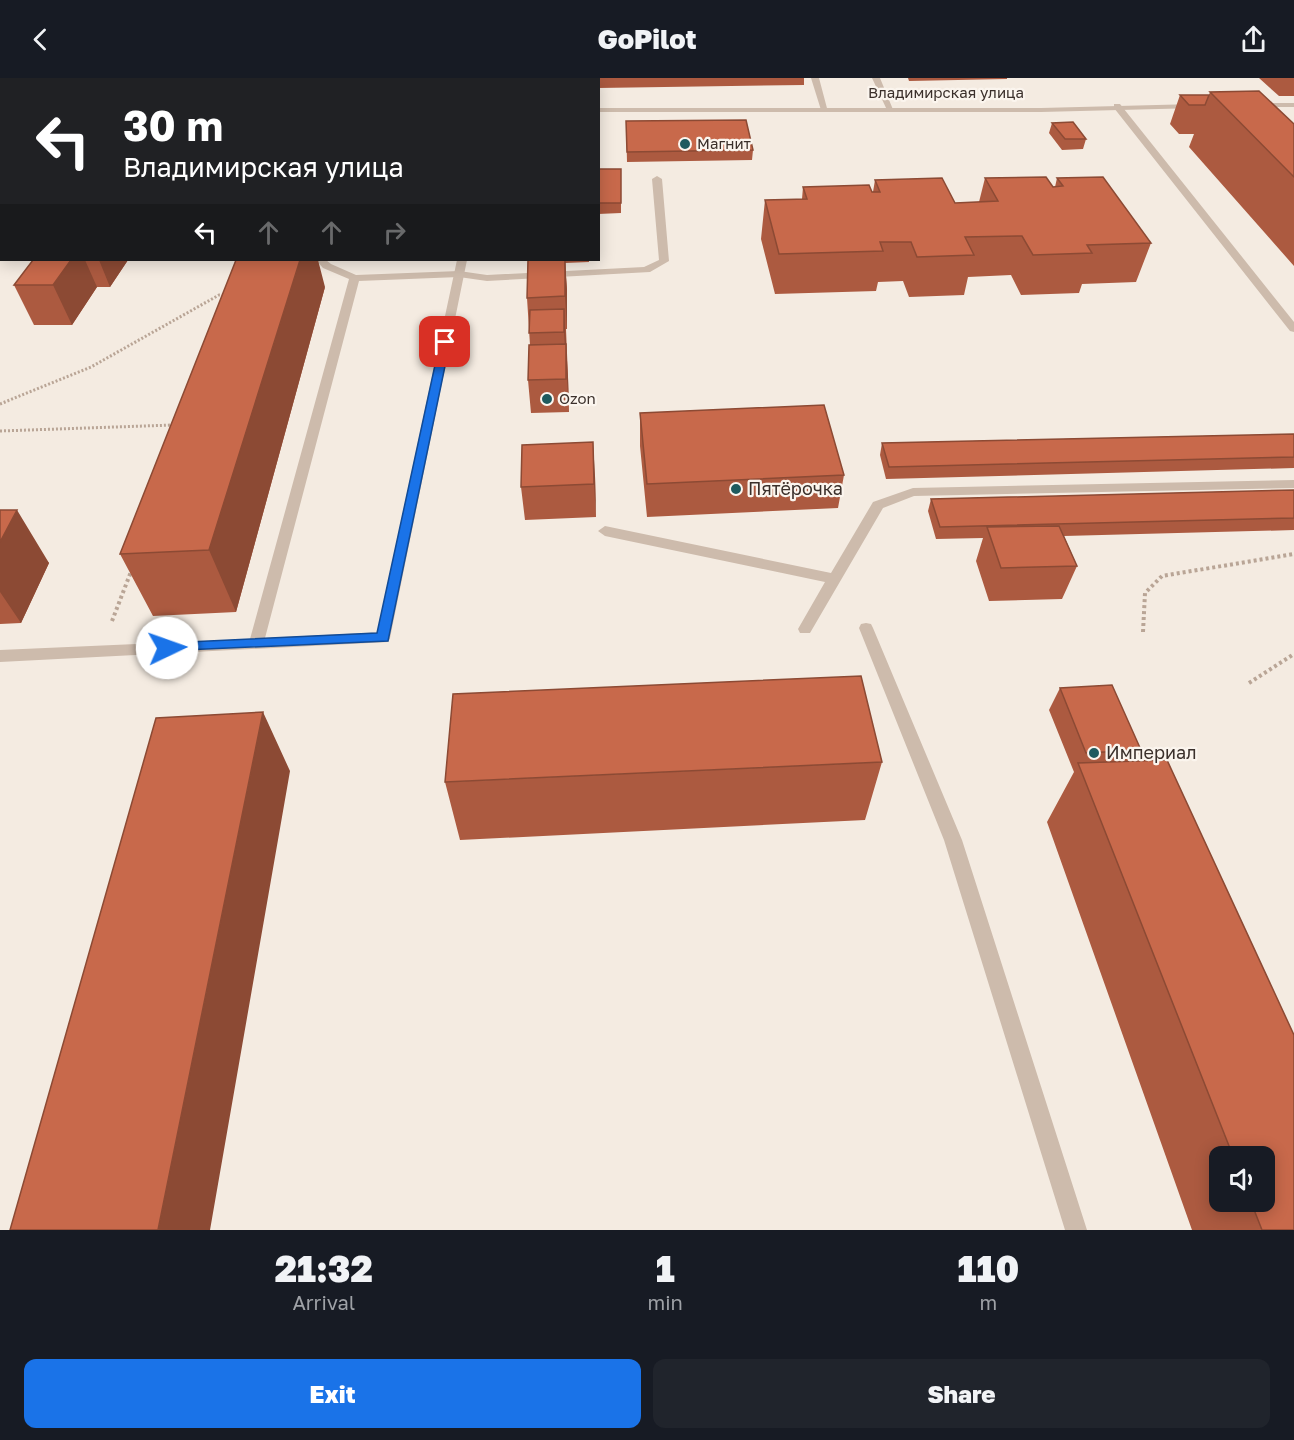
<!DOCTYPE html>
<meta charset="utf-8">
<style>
:root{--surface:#171b24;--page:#20242c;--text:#f1f3f6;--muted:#9ea1a6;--accent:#1a73e8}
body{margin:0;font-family:"Golos Text",sans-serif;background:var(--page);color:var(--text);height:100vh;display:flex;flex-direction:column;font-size:22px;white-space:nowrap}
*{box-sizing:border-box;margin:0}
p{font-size:20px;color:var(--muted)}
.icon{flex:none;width:33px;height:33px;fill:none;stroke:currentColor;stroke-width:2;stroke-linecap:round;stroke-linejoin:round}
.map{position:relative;height:1152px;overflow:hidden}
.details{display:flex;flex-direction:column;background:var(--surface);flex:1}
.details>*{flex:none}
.hud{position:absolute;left:0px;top:0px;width:600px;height:183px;box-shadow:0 3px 15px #0003;background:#202124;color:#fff;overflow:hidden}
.controls{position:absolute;left:1209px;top:1068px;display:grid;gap:12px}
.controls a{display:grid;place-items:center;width:66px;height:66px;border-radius:12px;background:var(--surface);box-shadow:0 3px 15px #0003;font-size:30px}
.pin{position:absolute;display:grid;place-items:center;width:51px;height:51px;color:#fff;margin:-26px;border-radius:12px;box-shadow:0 3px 9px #0006}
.me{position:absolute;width:66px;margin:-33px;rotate:87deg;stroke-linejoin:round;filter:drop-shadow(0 0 4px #0008)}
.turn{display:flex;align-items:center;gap:21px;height:126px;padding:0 24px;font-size:27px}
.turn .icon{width:78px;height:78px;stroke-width:2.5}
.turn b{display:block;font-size:42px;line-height:51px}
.lanes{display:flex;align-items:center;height:57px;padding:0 24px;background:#0003;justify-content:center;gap:30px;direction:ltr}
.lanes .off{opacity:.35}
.eta{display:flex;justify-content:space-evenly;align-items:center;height:102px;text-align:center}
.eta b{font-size:36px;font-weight:800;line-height:42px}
.action{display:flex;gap:12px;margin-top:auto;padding:12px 24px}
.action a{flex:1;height:69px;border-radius:12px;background:var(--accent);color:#fff;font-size:24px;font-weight:800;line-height:69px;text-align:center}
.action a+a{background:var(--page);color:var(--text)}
header{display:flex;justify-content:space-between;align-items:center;height:78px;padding:0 24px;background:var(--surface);font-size:27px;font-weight:800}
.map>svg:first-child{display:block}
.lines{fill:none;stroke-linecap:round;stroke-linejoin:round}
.path-far1{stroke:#b9a596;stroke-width:3;stroke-dasharray:2 2;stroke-linecap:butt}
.path{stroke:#b9a596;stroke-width:4;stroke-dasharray:3 3;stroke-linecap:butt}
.lane{fill:#cdbbac;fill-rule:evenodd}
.street{fill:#cdbbac;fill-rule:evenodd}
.wall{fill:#ac5a40;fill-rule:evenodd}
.shaded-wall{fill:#8c4a34}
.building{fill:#c8694b;stroke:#8c4a34;stroke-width:1.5}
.route{fill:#1a73e8;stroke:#114b97;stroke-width:1.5}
.poi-dot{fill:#1f5a5e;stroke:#fbf5ee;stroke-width:2}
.labels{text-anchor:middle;stroke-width:4.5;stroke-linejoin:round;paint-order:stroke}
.far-street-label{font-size:15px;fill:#3b302b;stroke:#fbf5ee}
.far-poi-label{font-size:15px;fill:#3b302b;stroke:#fbf5ee;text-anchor:start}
.poi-label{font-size:18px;fill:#3b302b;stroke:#fbf5ee;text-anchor:start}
</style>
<header><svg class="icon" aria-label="back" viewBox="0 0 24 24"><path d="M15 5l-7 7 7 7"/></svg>GoPilot<svg class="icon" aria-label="share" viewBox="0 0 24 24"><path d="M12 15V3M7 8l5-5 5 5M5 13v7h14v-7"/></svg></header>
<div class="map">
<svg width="1294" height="1152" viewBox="0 0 1294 1152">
<rect width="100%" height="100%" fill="#f4ebe1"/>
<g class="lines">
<path class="path-far1" d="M0,326l91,-37 128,-72h6
M0,353l173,-6"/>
<path class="path" d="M112,543l20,-52
M1143,554l2,-39 17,-17 132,-22
M1249,605l45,-29"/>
<path class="lane" d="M294,0h17l-20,2z
M529,0h8v2h-8z
M811,0h8l9,34 -7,-2z
M872,0h8l14,34 -7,-2z
M1114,26h6l174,218v10l-4,-1 -176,-223z
M0,35h2v4h-2z
M657,98l5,3 7,82 -19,11 -163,9 -28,-4 -100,4 -94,357 118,-6 5,2 2,4 -2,4 -388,20v-12l250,-11 99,-360 -26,-11 -7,-8h10l5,4 25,11 103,-4 28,4 157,-8 15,-7 -7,-81z
M1294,402v8l-380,8 -31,12 -73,125h-10l-2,-4 27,-47 -220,-46 -7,-5 7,-5 226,47 42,-71 40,-14z
M866,545l5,1 2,4 89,212 125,390h-22l-121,-390 -85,-212 2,-4z"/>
<path class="street" d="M477,0h8v2h-8z
M1255,25h39v4h-42l-1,-2z
M1195,26l4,2 -1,2 -157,4h-443v-4h443z
M457,182h10l-77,378 -2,4h-10l-2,-4z"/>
</g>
<path class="wall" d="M575,0h229v7l-206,3v-8h-23z
M908,0h99v1l-98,2z
M1259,0h35v18h-15z
M1210,14l84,32v142l-105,-119 5,-13h-15l-9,-10 10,-29h29z
M626,43l127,29 -1,10 -125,2z
M1052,45l34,16 -3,10 -21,1 -13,-17z
M598,91h23v44l-23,1z
M985,100l68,9h2l2,-9 94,65 -15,39 -54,2 -3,9 -58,2 -10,-20 -43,2 -4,18 -55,2 -6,-16 -25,1 -2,9 -101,3 -14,-55 4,-39 37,-1 1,-12 70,5 2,-12 80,23 24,-1z
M33,182h95l-18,27h-13l-25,38h-38l-20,-40z
M528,182h61v2l-24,1 2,27v39h-1l2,48 1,35 -38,1 -3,-33 2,-35 -3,-47z
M325,209l-89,325 -83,4 -33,-62z
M640,335l204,62 -6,33 -191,9 -7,-71z
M1294,356v34l-408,11 -6,-24 2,-12z
M595,398l1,41 -71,3 -4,-33z
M1294,412v40l-230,6 13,30 -15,33 -73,2 -13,-40 7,-23 -47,1 -8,-28 3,-12z
M0,432l49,53 -28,60 -21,1z
M1060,610l81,62 -6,11 159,469h-102l-145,-408 27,-50 -25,-62zM1220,1078h44v46h-44z
M882,684l-17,58 -405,20 -15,-58z"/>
<path class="shaded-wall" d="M0,0h244l-13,2h-229v26h-2z
M410,0h14l1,2h-15z
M2,59v40h-2v-39z
M71,182h14l12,27 -25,38 -19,-40z
M99,182h29l-18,27z
M300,182h18l7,27 -89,325 -27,-62z
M565,182l2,30v39l-2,-33z
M564,231l4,68 1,35 -5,-80z
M593,364l2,34 1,41 -2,-33z
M17,432l32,53 -28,60 -21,-31v-50z
M263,634l27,59 -80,459h-52z"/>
<path class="building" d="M361,0h49v2h-50z
M1259,13l35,33v53l-84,-85z
M1180,17h29l-4,10h-16z
M0,38h2v21l-2,1z
M746,42l7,30 -126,2 -1,-31z
M1073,44l13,17h-21l-13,-16z
M598,91h23v34h-23z
M1046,99l7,10 10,-1 -6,-8 46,-1 48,66 -64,2 5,8 -59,2 -11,-19 -57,1 9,18 -57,2 -6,-15h-31l3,9 -104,3 -14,-54 42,-1 -4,-12 66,-2 3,7h8l-5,-12 67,-2 13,25 43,-2 -13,-23z
M33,182h38l-18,25h-39z
M236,182h64l-91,290 -89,4z
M528,182h37v36l-38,2z
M564,231v23l-35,1 1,-23z
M566,266v35l-38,1 1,-35z
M824,327l20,70 -197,9 -7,-71z
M1294,356v23l-405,10 -7,-24z
M593,364l1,42 -73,3 1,-42z
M1294,412v28l-354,9 -9,-28z
M0,432h17l-17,32z
M1059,448l18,40 -76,2 -14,-41z
M861,598l21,86 -437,20 8,-88z
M1112,607l29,65 -55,3 -26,-65z
M263,634l-105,518h-148l146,-512z
M1167,682l127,275v195h-32l-11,-28h13v-46h-31l-155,-393z"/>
<path class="route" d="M445,261l5,3 -62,299 -226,10 -2,-3 2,-4 5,-1 210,-10 63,-291z"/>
<g class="poi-dot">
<circle cx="685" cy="66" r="6"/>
<circle cx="547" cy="321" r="6"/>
<circle cx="736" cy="411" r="6"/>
<circle cx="1094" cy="675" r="6"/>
</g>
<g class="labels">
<g class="far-street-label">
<text x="946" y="20">Владимирская улица</text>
</g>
<g class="far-poi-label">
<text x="697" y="71">Магнит</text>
<text x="559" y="326">Ozon</text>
</g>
<g class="poi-label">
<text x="748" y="417">Пятёрочка</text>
<text x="1106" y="681">Империал</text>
</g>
</g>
</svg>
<div class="controls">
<a><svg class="icon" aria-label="sound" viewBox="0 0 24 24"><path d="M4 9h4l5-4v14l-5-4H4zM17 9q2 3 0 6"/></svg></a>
</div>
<div class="pin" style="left:445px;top:264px;background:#d93025"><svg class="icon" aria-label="arrive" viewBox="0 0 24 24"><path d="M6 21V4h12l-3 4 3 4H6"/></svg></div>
<svg class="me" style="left:167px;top:570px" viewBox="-20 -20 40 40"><circle r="19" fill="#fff"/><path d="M0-13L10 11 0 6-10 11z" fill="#1a73e8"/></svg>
<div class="hud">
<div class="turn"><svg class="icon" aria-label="left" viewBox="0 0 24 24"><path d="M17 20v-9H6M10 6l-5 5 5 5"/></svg><div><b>30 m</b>Владимирская улица</div></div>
<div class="lanes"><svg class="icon" aria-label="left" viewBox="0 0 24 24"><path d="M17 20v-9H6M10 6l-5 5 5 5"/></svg><svg class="icon off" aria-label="ahead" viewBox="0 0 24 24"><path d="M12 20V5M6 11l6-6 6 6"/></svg><svg class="icon off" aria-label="ahead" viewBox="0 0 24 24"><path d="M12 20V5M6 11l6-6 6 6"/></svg><svg class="icon off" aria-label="right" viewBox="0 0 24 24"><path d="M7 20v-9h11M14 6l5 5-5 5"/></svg></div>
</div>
</div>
<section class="details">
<div class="eta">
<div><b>21:32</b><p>Arrival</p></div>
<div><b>1</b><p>min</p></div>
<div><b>110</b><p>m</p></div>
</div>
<div class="action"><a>Exit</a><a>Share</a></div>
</section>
